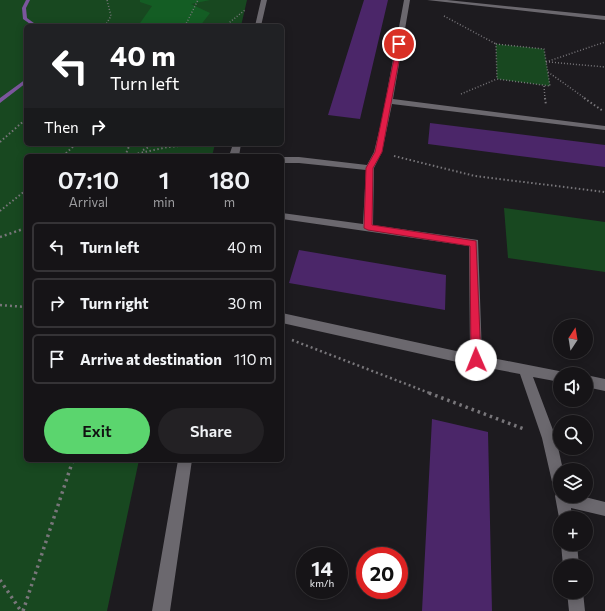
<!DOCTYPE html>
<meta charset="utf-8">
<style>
:root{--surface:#161417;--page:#232124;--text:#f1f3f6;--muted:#9e9ea1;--line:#353336;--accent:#5bd56e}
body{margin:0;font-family:Commissioner,sans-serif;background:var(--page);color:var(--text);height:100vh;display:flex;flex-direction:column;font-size:15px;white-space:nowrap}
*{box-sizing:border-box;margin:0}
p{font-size:13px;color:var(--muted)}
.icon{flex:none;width:22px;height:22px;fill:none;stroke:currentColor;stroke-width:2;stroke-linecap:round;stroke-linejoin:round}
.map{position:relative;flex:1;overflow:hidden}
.panel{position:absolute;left:24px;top:154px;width:260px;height:308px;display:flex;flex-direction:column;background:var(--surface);border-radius:6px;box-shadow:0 2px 10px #0003,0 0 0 1px var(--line)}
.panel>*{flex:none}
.banner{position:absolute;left:24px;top:24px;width:260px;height:122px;border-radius:6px;box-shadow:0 2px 10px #0003,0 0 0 1px var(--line);background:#202124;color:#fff;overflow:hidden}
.needle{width:26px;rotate:12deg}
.controls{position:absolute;left:553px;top:319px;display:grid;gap:8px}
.controls a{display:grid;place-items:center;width:40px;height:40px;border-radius:50%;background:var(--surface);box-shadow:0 2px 10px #0003,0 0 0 1px var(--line);font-size:20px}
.speed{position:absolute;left:296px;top:547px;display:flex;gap:8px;font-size:20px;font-weight:700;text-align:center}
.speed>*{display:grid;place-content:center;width:52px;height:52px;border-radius:50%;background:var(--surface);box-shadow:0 2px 10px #0003,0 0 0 1px var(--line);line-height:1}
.speed small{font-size:10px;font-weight:400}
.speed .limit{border:6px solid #d22;background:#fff;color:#111}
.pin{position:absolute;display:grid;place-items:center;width:34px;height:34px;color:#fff;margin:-17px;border:2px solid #fff;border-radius:50%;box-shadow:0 1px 4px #0007}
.me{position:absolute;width:44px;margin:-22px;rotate:359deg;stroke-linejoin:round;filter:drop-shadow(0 0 3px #0008)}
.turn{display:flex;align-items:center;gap:14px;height:84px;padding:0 20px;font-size:18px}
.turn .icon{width:52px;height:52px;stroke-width:2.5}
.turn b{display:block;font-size:28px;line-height:34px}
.then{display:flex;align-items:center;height:38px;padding:0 20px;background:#0003;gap:8px;font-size:15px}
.eta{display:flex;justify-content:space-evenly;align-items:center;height:68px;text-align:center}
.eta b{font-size:24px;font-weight:600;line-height:28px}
.cta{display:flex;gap:8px;margin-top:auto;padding:8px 20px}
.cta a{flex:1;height:46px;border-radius:24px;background:var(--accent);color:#111;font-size:16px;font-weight:600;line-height:46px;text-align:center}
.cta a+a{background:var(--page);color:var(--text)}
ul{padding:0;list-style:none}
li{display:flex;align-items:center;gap:12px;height:50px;margin:0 8px 6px;padding:0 12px;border:2px solid var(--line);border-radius:6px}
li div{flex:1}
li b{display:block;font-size:15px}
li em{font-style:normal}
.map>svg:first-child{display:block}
.green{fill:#184820}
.forest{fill:#145d24}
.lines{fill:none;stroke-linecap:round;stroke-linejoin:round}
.stream{fill:#7b569d;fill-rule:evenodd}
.building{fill:#4b2669}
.path-far3{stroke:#78767a;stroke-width:1.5;stroke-dasharray:1 2;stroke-linecap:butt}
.path-far2{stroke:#78767a;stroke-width:2;stroke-dasharray:1.5 2.5;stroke-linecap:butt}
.path-far1{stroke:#78767a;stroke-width:2.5;stroke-dasharray:2 3;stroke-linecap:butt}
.path{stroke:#78767a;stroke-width:3.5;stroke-dasharray:2.5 4;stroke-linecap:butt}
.lane{fill:#6b686e;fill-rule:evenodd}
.street{fill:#6b686e;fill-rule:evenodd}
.route{fill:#e11d48;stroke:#92132f}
</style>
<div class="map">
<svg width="605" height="611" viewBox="0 0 605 611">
<rect width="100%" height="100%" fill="#1d1b1f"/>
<path class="green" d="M0,0h247l-6,26h-215v118h189l-3,12h-186v304h113l-32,151h-107z
M496,44l48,5 6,37 -53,-7z
M504,208l101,14v50l-97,-14z"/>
<path class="forest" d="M140,0h70l-19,4 19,9 -10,13h-62l14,-20 -12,-4z"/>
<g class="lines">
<path class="stream" d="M26,0h4l-4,8 1,10 11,8h-5l-10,-7 -1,-11z
M26,79v4l-26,20v-5z"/>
</g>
<path class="building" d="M364,0h24l-28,119 -32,-4z
M430,123l175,22v22l-177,-23z
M299,250l147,25 -1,35 -156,-27z
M432,419l56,13 4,179h-70z"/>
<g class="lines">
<path class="path-far3" d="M444,16l52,28
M105,26l6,-10 -4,-16
M185,26l13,-26
M225,26l20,-16
M496,44l48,5 6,37 -53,-7z
M546,62l59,-20
M549,62l56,5
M548,72l38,27
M544,86l1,13
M461,94l36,-15"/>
<path class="path-far2" d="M545,98l1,7
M584,98l19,13
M0,142l26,-23
M143,150l12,-6
M63,156l13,-12
M125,156l5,-12
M126,156l42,-9 36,-3
M394,156l81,20 130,16
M0,211l26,-21"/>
<path class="path-far1" d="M0,237l26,-9
M0,305l26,2
M292,340l140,54"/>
<path class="path" d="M429,393l95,36
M0,580l21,31
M23,611l50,-151"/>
<path class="lane" d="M404,0h6l-17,99 212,27v4l-213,-26 -10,48 -8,16 -1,57 105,15 4,116 82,16 1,2h-5v8l-27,-5 23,61 7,32h-3v26h21l24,6v14l-34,-8 1,10h-12v5l-5,-27 2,-4 -4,-6 -11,-48 -22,-64 -63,-12 -175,-39v-10l188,41 -1,-108 -187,-27v-6l81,11 3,-54 -67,-7h-17v-6h17l68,8 7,-13 8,-33z
M427,0h20l158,16v4z
M586,375l19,4v12l-19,-4z
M561,544h16l2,22h-16z
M567,592h16l2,19h-16z"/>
<path class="street" d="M261,0h6l-6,26h-6z
M233,144h8l-2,12h-10z
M178,460h14l-22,151h-18z"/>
</g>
<path class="route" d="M399,43l3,1 -20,108 -9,16 -1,57 104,16 5,119 -5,5 -5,-5 -1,-114 -102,-16 -4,-2 2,-60 9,-16 22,-108z"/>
</svg>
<div class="controls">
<a><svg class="needle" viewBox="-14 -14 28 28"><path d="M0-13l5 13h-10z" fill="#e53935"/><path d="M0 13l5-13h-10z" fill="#9e9ea1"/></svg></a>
<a><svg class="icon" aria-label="sound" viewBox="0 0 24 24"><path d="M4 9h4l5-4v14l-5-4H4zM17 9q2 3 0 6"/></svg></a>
<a><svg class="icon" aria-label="search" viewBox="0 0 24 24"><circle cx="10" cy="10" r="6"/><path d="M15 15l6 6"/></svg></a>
<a><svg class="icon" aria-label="layers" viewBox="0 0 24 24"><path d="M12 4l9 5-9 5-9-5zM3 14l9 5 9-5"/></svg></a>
<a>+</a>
<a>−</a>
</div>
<div class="speed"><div>14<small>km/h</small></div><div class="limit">20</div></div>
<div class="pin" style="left:399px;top:44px;background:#d93025"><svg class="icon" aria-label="arrive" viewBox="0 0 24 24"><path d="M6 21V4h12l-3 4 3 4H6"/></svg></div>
<svg class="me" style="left:476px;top:360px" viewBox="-20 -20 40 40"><circle r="19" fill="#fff"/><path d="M0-13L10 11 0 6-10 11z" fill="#e11d48"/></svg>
<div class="banner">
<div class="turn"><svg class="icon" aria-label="left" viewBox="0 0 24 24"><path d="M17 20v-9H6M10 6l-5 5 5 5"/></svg><div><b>40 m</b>Turn left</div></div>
<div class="then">Then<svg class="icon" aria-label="right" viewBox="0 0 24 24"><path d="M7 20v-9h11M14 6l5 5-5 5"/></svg></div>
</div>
<section class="panel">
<div class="eta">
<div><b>07:10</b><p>Arrival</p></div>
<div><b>1</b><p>min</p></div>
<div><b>180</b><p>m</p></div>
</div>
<ul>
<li><svg class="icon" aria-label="left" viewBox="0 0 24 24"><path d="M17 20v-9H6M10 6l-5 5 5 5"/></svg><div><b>Turn left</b></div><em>40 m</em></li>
<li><svg class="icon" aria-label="right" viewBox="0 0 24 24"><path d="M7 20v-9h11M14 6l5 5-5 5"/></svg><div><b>Turn right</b></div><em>30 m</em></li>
<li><svg class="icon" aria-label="arrive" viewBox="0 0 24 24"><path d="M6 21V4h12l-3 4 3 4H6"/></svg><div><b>Arrive at destination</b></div><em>110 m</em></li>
</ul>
<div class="cta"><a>Exit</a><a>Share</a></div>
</section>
</div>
